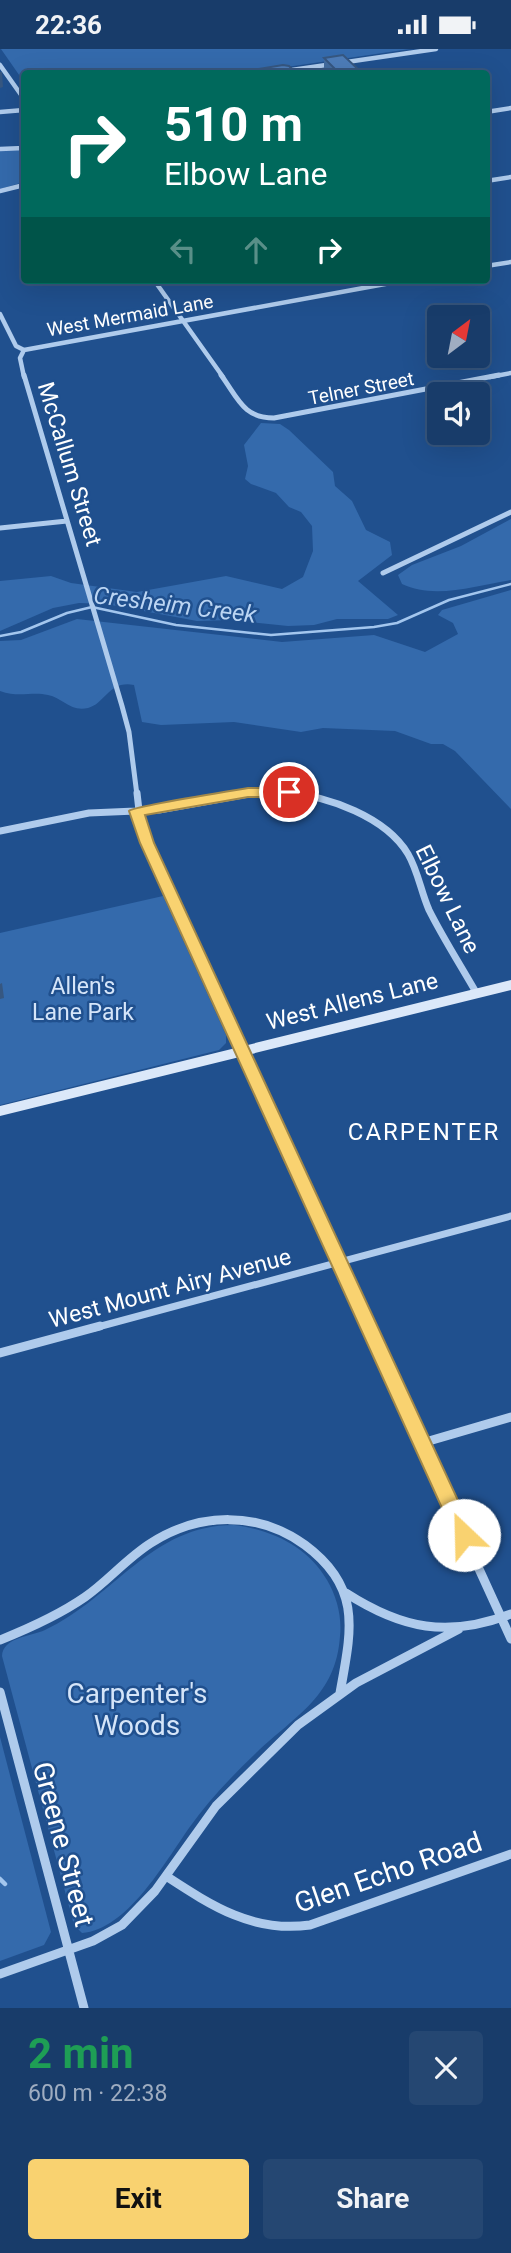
<!DOCTYPE html>
<meta charset="utf-8">
<style>
:root{--surface:#183c6a;--page:#254772;--text:#f1f3f6;--muted:#9fadc1;--line:#36567e;--accent:#f9d270}
body{margin:0;font-family:Roboto,sans-serif;background:var(--page);color:var(--text);height:100vh;display:flex;flex-direction:column;font-size:26px;white-space:nowrap}
*{box-sizing:border-box;margin:0}
p{font-size:23px;color:var(--muted)}
.icon{flex:none;width:38px;height:38px;fill:none;stroke:currentColor;stroke-width:2;stroke-linecap:round;stroke-linejoin:round}
.map{position:relative;height:1959px;overflow:hidden}
.side{display:flex;flex-direction:column;background:var(--surface);flex:1}
.side>*{flex:none}
.hud{position:absolute;left:21px;top:21px;width:469px;height:214px;border-radius:7px;box-shadow:0 7px 28px #0002,0 0 0 2px var(--line);background:#00695c;color:#fff;overflow:hidden}
.needle{width:46px;rotate:32deg}
.fabs{position:absolute;left:427px;top:256px;display:grid;gap:14px}
.fabs a{display:grid;place-items:center;width:63px;height:63px;border-radius:7px;background:var(--surface);box-shadow:0 7px 28px #0002,0 0 0 2px var(--line);font-size:35px}
.pin{position:absolute;display:grid;place-items:center;width:60px;height:60px;color:#fff;margin:-30px;border:4px solid #fff;border-radius:50%;box-shadow:0 2px 7px #0007}
.me{position:absolute;width:77px;margin:-38px;rotate:336deg;stroke-linejoin:round;filter:drop-shadow(0 0 5px #0008)}
.turn{display:flex;align-items:center;gap:24px;height:147px;padding:0 28px;font-size:32px}
.turn .icon{width:91px;height:91px;stroke-width:2.5}
.turn b{display:block;font-size:49px;line-height:60px}
.lanes{display:flex;align-items:center;height:66px;padding:0 28px;background:#0003;justify-content:center;gap:35px;direction:ltr}
.lanes .off{opacity:.35}
.round{display:grid;place-items:center;flex:none;width:74px;height:74px;border-radius:7px;background:var(--page)}
.overview{display:flex;align-items:center;justify-content:space-between;height:119px;padding:0 28px}
h1{font-size:42px;font-weight:700;line-height:52px;color:#1e9e55}
.cta{display:flex;gap:14px;margin-top:auto;padding:14px 28px}
.cta a{flex:1;height:80px;border-radius:7px;background:var(--accent);color:#111;font-size:28px;font-weight:700;line-height:80px;text-align:center}
.cta a+a{background:var(--page);color:var(--text)}
.status{display:flex;justify-content:space-between;align-items:center;height:49px;padding:0 35px;background:var(--surface);direction:ltr}
.status svg{height:19px;fill:currentColor}
.map>svg:first-child{display:block}
.green{fill:#346aac}
.lines{fill:none;stroke-linecap:round;stroke-linejoin:round}
.stream-far1{stroke:#a3c6ee;stroke-width:2.5}
.stream{stroke:#a3c6ee;stroke-width:4.5}
.street-far3{stroke:#afcbec;stroke-width:4.5}
.street-far2{stroke:#afcbec;stroke-width:5}
.street-far1{stroke:#afcbec;stroke-width:7}
.street{stroke:#afcbec;stroke-width:9}
.secondary{fill:#dbe8f9;fill-rule:evenodd}
.wall{fill:#426b9e}
.shaded-wall{fill:#365781}
.building{fill:#4d7cb8;stroke:#365781;stroke-width:2}
.route{fill:#f9d270;stroke:#a28849;stroke-width:2}
.labels{text-anchor:middle;stroke-width:5;stroke-linejoin:round;paint-order:stroke}
.far-street-label{font-size:19px;fill:#fff;stroke:#20508e}
.street-label{font-size:23px;fill:#fff;stroke:#20508e}
.park-label{font-size:23px;fill:#d5e5f9;stroke:#20508e}
.water-label{font-size:24px;font-style:italic;fill:#bbd5f3;stroke:#20508e}
.neighbourhood-label{font-size:24px;letter-spacing:2px;fill:#fff;stroke:#20508e}
.near-park-label{font-size:28px;fill:#d5e5f9;stroke:#20508e}
.near-street-label{font-size:28px;fill:#fff;stroke:#20508e}
</style>
<div class="status"><b>22:36</b><svg viewBox="0 0 49 12"><path d="M0 12V9h3v3zM5 12V6h3v6zM10 12V3h3v9zM15 12V0h3v12zM26 1h20v11H26zM47 4h2v5h-2z"/></svg></div>
<div class="map">
<svg width="511" height="1959" viewBox="0 0 511 1959">
<rect width="100%" height="100%" fill="#20508e"/>
<path class="green" d="M1,0h409l-164,24h-222v9z
M0,101h24v32l-24,7z
M261,374l19,1 9,6 44,42 2,14 17,15 14,29 24,12 2,13 -34,26 40,34 -10,4h-51l-23,6 -26,1 -57,-6 -34,1 -91,-17 -27,-1 -26,5 -53,23v-50l51,-5 20,7 66,9 89,-16 56,13 21,-12 10,-26 -1,-25 -11,-14 -12,-5 -13,-14 -25,-9 -6,-5 3,-13 -4,-21z
M511,470v61c-34,5 -76,20 -109,4l-4,-9 14,-10 49,-19z
M511,541v219l-56,-58 -12,-7h-12l-36,-13 -72,-3 -22,4 -67,-10 -73,3 -19,-3 -8,-37c-25,-5 -29,19 -46,23 -18,4 -25,-10 -40,-13 -16,-4 -28,3 -48,-4v-50l21,-1 56,-21 205,23 92,-7 51,17 33,-18 -5,-11 -15,-8 4,-5z
M163,847l63,139v8l-7,7 -12,3 -207,52v-172z
M234,1476c38,5 73,21 93,55 10,17 15,37 13,56 -4,60 -44,79 -84,117 -24,23 -47,47 -67,75 -24,34 -62,102 -107,105l-8,-8 -72,-269c1,-19 28,-19 43,-26 70,-33 106,-105 189,-105z
M0,1688l51,195 -7,13 -44,16z"/>
<g class="lines">
<path class="stream-far1" d="M0,587l21,-4 46,-19 25,-6 84,18 95,10 103,-8 23,-4 52,-23 62,-16"/>
<path class="stream" d="M0,1830l5,5"/>
<path class="street-far3" d="M0,16l24,34
M271,24l165,-24
M0,63l24,-2
M486,63l25,-4
M0,100l24,-1
M486,132l25,-4
M0,142l24,-6
M486,217l25,-4
M154,231l69,97
M0,265l16,32 8,4
M24,301l-4,8 4,19
M24,301l383,-70
M490,328l21,-4"/>
<path class="street-far2" d="M24,326l98,331 7,26 8,63
M221,326c17,23 22,43 53,43l225,-43
M0,479l67,-7
M383,524l128,-61
M244,746l20,-4 39,4"/>
<path class="street-far1" d="M137,744l4,35 228,500
M287,744c41,3 99,24 121,61 10,17 13,38 21,56 14,28 32,56 48,84
M0,782l89,-18 70,-3 95,-17
M94,1279l417,-112"/>
<path class="street" d="M368,1277l143,313
M0,1304l100,-27
M422,1394l89,-26
M346,1544c56,36 102,45 165,21
M0,1591c30,-12 59,-25 85,-43 23,-16 42,-39 66,-54 49,-31 107,-32 154,2 58,43 46,86 35,148
M0,1643l84,316
M166,1827c46,30 87,57 144,49l201,-71
M0,1925l93,-33 29,-16 33,-34 61,-85 82,-81 58,-42 103,-54"/>
<path class="secondary" d="M511,931v10l-511,126v-10z"/>
</g>
<path class="wall" d="M324,9l38,15h-35l-3,-3z"/>
<path class="shaded-wall" d="M0,23h2l1,15 -3,1z
M2,934l2,15 -4,1v-15z"/>
<path class="building" d="M343,6l19,18h-23l-15,-15z
M283,16l6,1 7,7h-55l-1,-1z"/>
<path class="route" d="M248,739h41l7,4 -7,5h-41l-103,18 9,28 320,692 -3,6 -7,2 -7,-2 -317,-698 -11,-32c5,-5 103,-20 119,-23z"/>
<g class="labels">
<g class="far-street-label">
<text transform="translate(130 266) rotate(-10)" y="7">West Mermaid Lane</text>
<text transform="translate(361 339) rotate(-11)" y="7">Telner Street</text>
</g>
<g class="street-label">
<text transform="translate(70 415) rotate(73)" y="8">McCallum Street</text>
<text transform="translate(448 850) rotate(64)" y="8">Elbow Lane</text>
<text transform="translate(352 952) rotate(-14)" y="8">West Allens Lane</text>
<text transform="translate(170 1239) rotate(-15)" y="8">West Mount Airy Avenue</text>
</g>
<g class="park-label">
<text x="83" y="945">Allen's<tspan x="83" dy="26">Lane Park</tspan></text>
</g>
<g class="water-label">
<text transform="translate(175 556) rotate(7)" y="8">Cresheim Creek</text>
</g>
<g class="neighbourhood-label">
<text x="424" y="1091">CARPENTER</text>
</g>
<g class="near-park-label">
<text x="137" y="1654">Carpenter's<tspan x="137" dy="32">Woods</tspan></text>
</g>
<g class="near-street-label">
<text transform="translate(64 1795) rotate(75)" y="10">Greene Street</text>
<text transform="translate(388 1823) rotate(-19)" y="10">Glen Echo Road</text>
</g>
</g>
</svg>
<div class="fabs">
<a><svg class="needle" viewBox="-14 -14 28 28"><path d="M0-13l5 13h-10z" fill="#e53935"/><path d="M0 13l5-13h-10z" fill="#9fadc1"/></svg></a>
<a><svg class="icon" aria-label="sound" viewBox="0 0 24 24"><path d="M4 9h4l5-4v14l-5-4H4zM17 9q2 3 0 6"/></svg></a>
</div>
<div class="pin" style="left:289px;top:743px;background:#d93025"><svg class="icon" aria-label="arrive" viewBox="0 0 24 24"><path d="M6 21V4h12l-3 4 3 4H6"/></svg></div>
<svg class="me" style="left:464px;top:1486px" viewBox="-20 -20 40 40"><circle r="19" fill="#fff"/><path d="M0-13L10 11 0 6-10 11z" fill="#f9d270"/></svg>
<div class="hud">
<div class="turn"><svg class="icon" aria-label="right" viewBox="0 0 24 24"><path d="M7 20v-9h11M14 6l5 5-5 5"/></svg><div><b>510 m</b>Elbow Lane</div></div>
<div class="lanes"><svg class="icon off" aria-label="left" viewBox="0 0 24 24"><path d="M17 20v-9H6M10 6l-5 5 5 5"/></svg><svg class="icon off" aria-label="ahead" viewBox="0 0 24 24"><path d="M12 20V5M6 11l6-6 6 6"/></svg><svg class="icon" aria-label="right" viewBox="0 0 24 24"><path d="M7 20v-9h11M14 6l5 5-5 5"/></svg></div>
</div>
</div>
<section class="side">
<div class="overview"><div><h1>2 min</h1><p>600 m · 22:38</p></div><a class="round"><svg class="icon" aria-label="close" viewBox="0 0 24 24"><path d="M6 6l12 12M18 6L6 18"/></svg></a></div>
<div class="cta"><a>Exit</a><a>Share</a></div>
</section>
